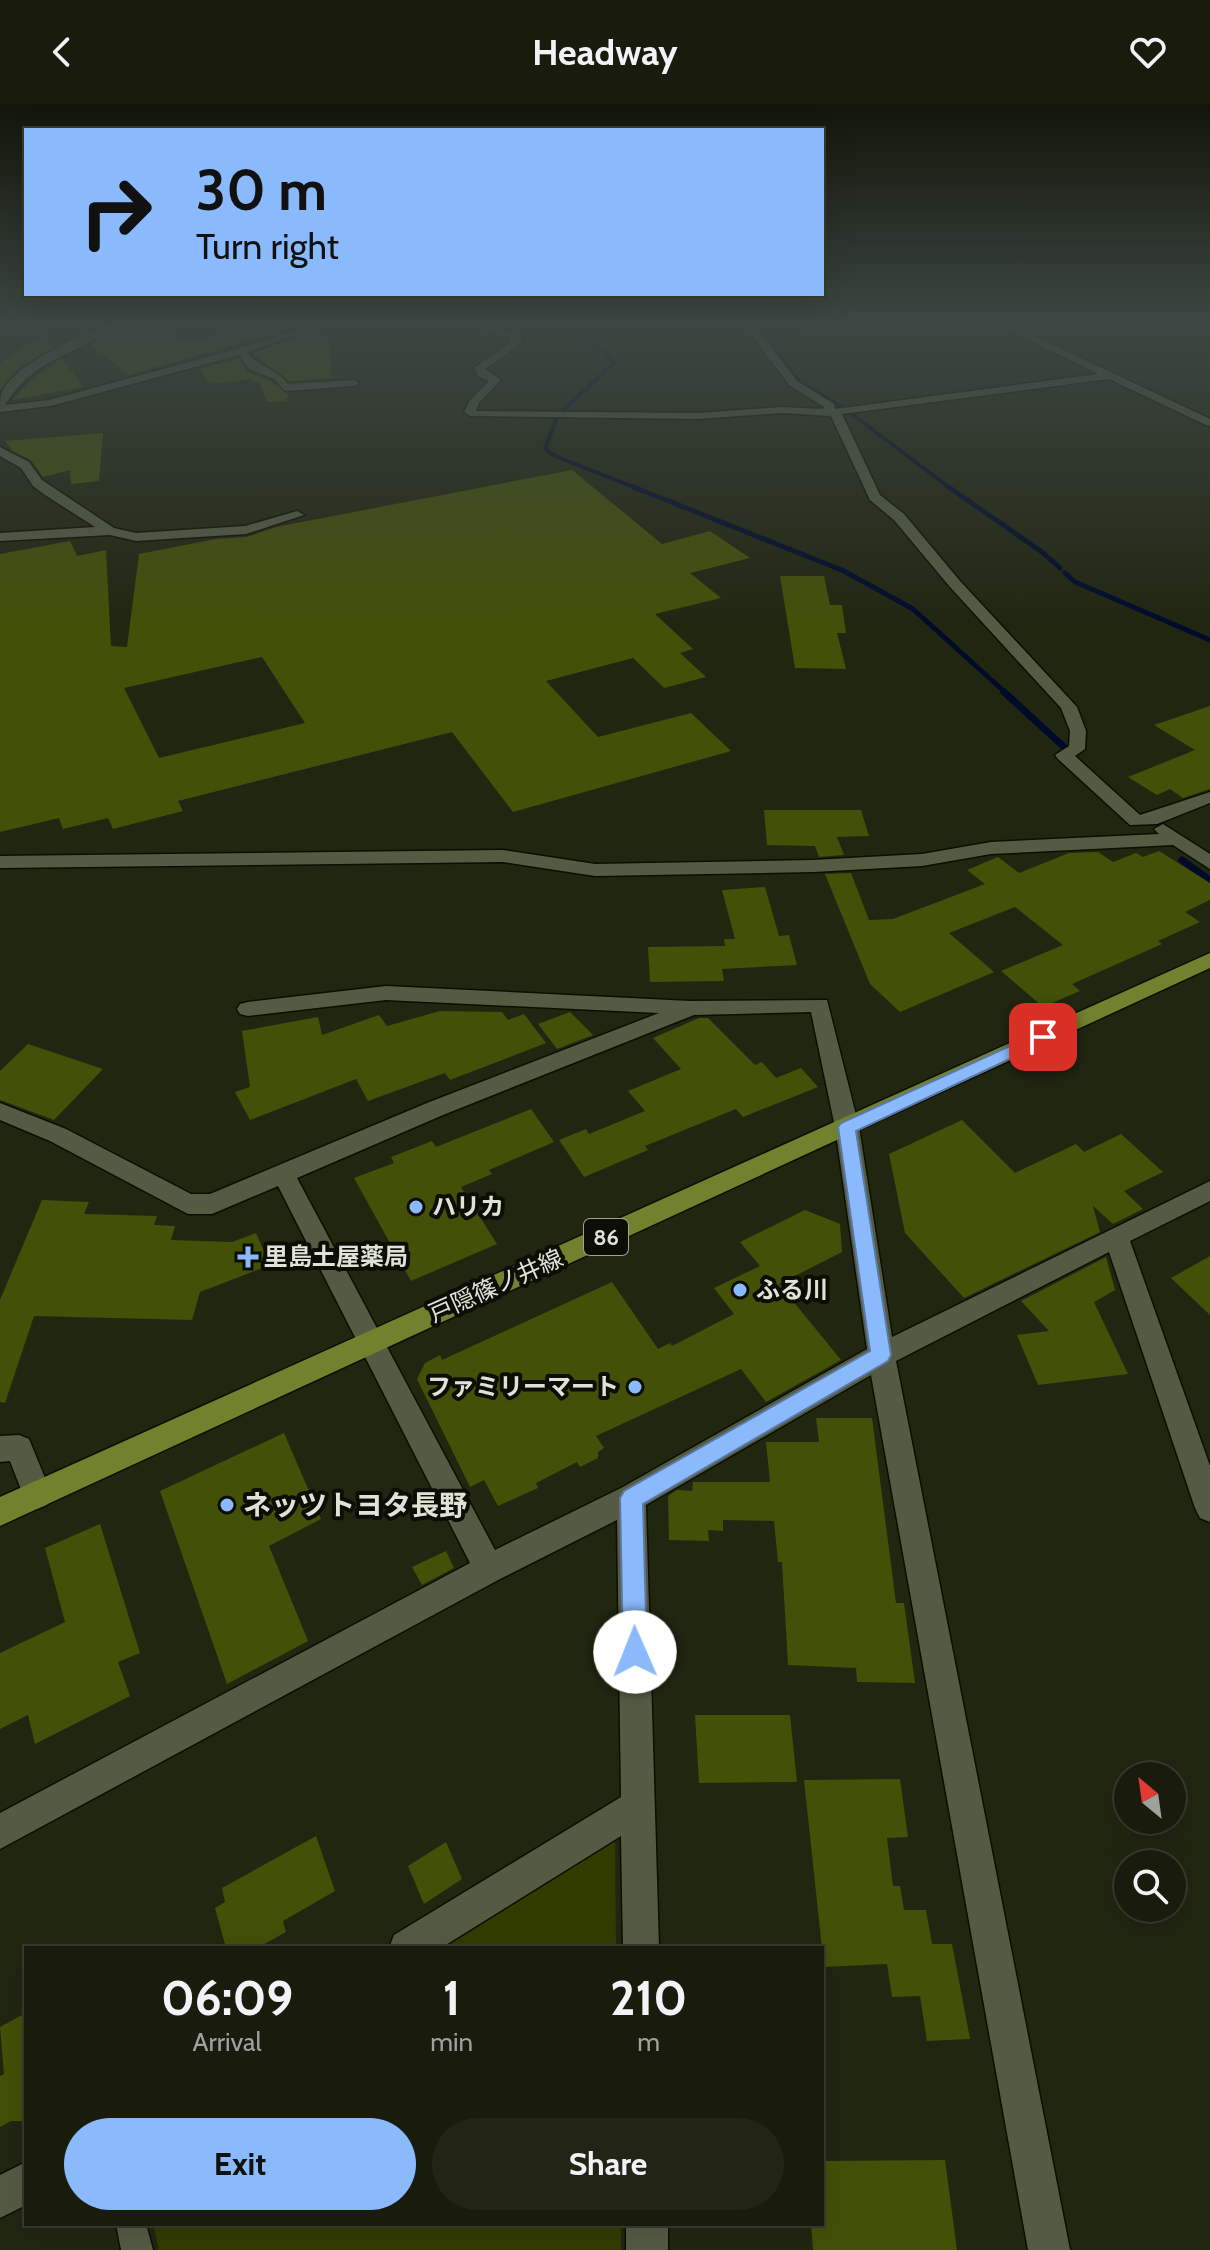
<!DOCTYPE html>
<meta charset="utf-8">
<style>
:root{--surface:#191c0d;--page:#222516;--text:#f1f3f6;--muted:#9fa19d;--line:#373a2e;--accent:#8bbafc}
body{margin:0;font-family:Cabin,"Noto Sans JP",sans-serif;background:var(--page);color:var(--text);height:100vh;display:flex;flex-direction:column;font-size:30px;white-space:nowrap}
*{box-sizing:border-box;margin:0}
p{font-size:26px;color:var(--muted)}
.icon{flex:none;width:44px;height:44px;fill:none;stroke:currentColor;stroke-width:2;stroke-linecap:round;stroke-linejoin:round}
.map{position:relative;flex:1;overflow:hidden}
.drawer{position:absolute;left:24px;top:1842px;width:800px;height:280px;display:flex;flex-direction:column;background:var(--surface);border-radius:0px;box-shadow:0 8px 32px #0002,0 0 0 2px var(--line)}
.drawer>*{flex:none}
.guide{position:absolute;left:24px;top:24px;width:800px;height:168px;border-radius:0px;box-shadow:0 8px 32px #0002,0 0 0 2px var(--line);background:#8bbafc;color:#111;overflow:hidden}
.needle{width:52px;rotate:331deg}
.controls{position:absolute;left:1114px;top:1658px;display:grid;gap:16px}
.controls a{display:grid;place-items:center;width:72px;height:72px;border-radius:50%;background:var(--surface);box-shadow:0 8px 32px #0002,0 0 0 2px var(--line);font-size:40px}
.pin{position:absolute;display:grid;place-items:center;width:68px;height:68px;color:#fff;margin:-34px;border-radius:16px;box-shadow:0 4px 12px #0006}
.me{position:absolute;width:88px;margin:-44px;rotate:359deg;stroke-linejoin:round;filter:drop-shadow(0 0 6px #0008)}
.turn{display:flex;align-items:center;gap:28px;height:168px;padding:0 40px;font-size:36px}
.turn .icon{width:104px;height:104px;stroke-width:2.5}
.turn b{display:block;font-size:56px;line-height:68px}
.eta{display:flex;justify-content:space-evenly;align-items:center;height:136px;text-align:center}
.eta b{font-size:48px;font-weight:800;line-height:56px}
.cta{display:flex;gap:16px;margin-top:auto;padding:16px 40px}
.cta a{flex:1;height:92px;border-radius:48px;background:var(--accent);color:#111;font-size:32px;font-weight:800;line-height:92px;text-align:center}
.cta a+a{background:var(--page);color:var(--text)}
header{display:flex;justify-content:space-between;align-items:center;height:104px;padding:0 40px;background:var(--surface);font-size:36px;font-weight:800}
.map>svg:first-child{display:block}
.green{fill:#323c00}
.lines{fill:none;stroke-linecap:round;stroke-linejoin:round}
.stream-far2{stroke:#000b2a;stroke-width:4}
.stream-far1{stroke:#000b2a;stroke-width:5}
.stream{stroke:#000b2a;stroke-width:7}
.building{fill:#435008;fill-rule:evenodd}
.service-casing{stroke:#0b0f00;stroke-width:3}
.minor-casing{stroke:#0b0f00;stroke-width:3}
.primary-casing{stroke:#0b0f00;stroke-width:3}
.service{fill:#555b43;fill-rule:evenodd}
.minor{fill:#555b43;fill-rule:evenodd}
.primary{fill:#71812d;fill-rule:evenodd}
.route{fill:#8bbafc;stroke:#5a79a4;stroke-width:2}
.poi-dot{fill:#8bbafc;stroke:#0c0e06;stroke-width:3}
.labels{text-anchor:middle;stroke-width:8;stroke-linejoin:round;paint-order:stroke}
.shield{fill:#0c0e06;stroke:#a0a397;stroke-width:2}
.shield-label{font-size:22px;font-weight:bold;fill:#dfe3d5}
.poi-label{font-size:24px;font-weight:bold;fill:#dfe3d5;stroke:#0c0e06;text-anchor:start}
.street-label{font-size:24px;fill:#dfe3d5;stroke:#0c0e06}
.near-poi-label{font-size:28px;font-weight:bold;fill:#dfe3d5;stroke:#0c0e06;text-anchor:start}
</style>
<header><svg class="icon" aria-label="back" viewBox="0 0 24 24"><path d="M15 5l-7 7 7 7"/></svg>Headway<svg class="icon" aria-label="heart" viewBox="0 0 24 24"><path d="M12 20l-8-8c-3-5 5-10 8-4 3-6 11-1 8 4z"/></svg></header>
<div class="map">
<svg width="1210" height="2146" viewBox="0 0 1210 2146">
<rect width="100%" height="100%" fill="#212611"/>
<path class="green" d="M615,1732l1,112h-178z
M153,2120h468v26h-462z"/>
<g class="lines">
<path class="stream-far2" d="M540,221l50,16 24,22 -55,51
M758,221l41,57 45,26
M849,308l101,76
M557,313l-12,32 10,7 81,32"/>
<path class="stream-far1" d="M631,382l213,85 69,38 94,85
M947,382l95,66 18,16
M1065,469l10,9 135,58"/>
<path class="stream" d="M1004,588l60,55
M1182,756l28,20"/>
</g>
<path class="building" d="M120,221h25l44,16 79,-16 24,3 -163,47 -38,-30z
M311,229l18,5 2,40 -42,3 -37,-28z
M43,230l10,13 -36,23 -17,20v-27z
M238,254l10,14 24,10 16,12 -1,7 -20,1 -8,-21 -7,1 -2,-3 -40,5 -10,-15z
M62,255l22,28 -72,13 21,-22z
M103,329l-4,48 -28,3 -1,-14 -27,7 -12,-17 -18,-9 -8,-10z
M572,366l90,74 48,-13 40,27 -60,15 31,25 -66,16 38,35 -13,4 26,24 -42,11 -31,-30 -87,23 52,56 93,-24 40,38 -218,61 -61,-80 -274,69 5,10 -70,18 -5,-11 -45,11 -4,-11 -59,14v-278l70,-13 7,15 29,-6 5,96 16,1 12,-93 77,-15 31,-2 29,-10zM262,553l43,66 -146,35 -35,-70z
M780,472h44l6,29h12l4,28h-9l9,36 -51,-1z
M1210,602v83l-27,9 -13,-9 -13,6 -29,-18 67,-27 -41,-25z
M764,706h97l8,26 -32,1 7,18 -25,2 -4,-11 -48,-1z
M1159,747l51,32v17l-25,12 15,10 -42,19 4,3 -90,40 8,7 -37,16 -42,-36 62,-26 -48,-38 -66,26 45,39 -94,40 -30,-28 -45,-110 26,-1 18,47 24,-1 92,-35 -18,-14 31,-13 21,16 50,-20 29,-1 15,10 23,-9 7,4z
M765,783l14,49 10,-1 8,30 -75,4 2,12 -74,1 -2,-35 77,-1 -1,-7h11l-13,-49z
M440,907l62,1 6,8 16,-6 22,29 -96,37 -5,-7 -77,28 -12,-22 -106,41 -15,-28 15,-5 -8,-56 76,-14 4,18 57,-20 8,11z
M570,908l23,23 -36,14 -19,-25z
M699,914h9l47,47 7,-3 14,16 25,-10 17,19 -75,30 -7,-8 -91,37 3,4 -64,27 -25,-37 27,-11 3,5 56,-23 -17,-20 53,-22 -28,-31z
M28,940l75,25 -49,51 -54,-20v-29z
M531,1005l23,33 -65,28 3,4 -31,13 36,57 -86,37 -57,-103 40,-15 -3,-6 41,-16 4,6z
M962,1016l53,53 61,-29 8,8 37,-18 42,38 -39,19 19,18 -30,15 -20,-18 7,26 -136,66 -59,-65 -16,-79z
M42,1096l47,2 -5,12 73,2 -3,9 21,1 -4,14 61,2 24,-9 14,32 -70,27 -8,28 -158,-4 -29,87 -5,-1v-102z
M805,1106l35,14 2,28 -63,32 62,76 -75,42 -25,-33 -145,67 8,12 -6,4v6l-18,9 -3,-5 -41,21 2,5 -40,18 -14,-26 -14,7 -53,-108 8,-16 15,-8 2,5 170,-78 46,67 12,-6 2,3 62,-32 -20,-26 46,-22 -20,-24z
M1210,1152v59l-39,-37z
M1106,1153l9,33 -21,12 34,72 -90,11 -21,-50 32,-4 -28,-30z
M816,1314h56l24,185h8l11,80 -58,-1 -1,-14 -68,-3 -6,-103h-4l-4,-41 -51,-1v11l-15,-1 1,11 -40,-1 -1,-44 9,-6 15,1 1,-9h77l-4,-40h53z
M284,1329l37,86 -52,27 39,95 -81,43 -67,-193z
M100,1420l40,129 -22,9 12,34 -95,48 -7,-29 -28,14v-76l65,-31 -20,-74z
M446,1447l8,17 -32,17 -10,-18z
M695,1611h95l7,67 -98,1z
M900,1675l8,58 -21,1 6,48h7l4,24h22l6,34h20l18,95 -43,2 -7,-45 -28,1 -5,-33 -63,3 -20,-187z
M316,1732l19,55 -52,30 3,11 -29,16h-31l-11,-40 10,-6 -3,-14z
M446,1738l16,37 -38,25 -16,-38z
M26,1909v108h-15l-11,6v-51l4,-2 -4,-47z
M945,2056l12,90h-144l-2,-26h11v-63z"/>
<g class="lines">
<g class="service-casing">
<path id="service" d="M116,2120h30l7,26h-32z"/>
</g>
<g class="minor-casing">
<path id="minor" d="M0,221h39l-13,6z
M104,221h13c-42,33 -78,28 -112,80l44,-5 188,-51 74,-24h15l-79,27c12,16 31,17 41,32l66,-4 5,3 -5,3 -69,5 -11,-12 -25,-10 -10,-14 -188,51 -51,6c0,-5 0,-13 1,-18 13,-31 75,-55 103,-69z
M475,221l41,8 7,9 -38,27 16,11 -22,23 -3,8 221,2 85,-6 41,2 1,-2 -35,-22 -45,-60h10l43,56 37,23 1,5 263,-35 -100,-49h13l199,94v7l-4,-1 -97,-46 -267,35 38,81 24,19 56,67 117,126 9,24 -1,18 -10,7 65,59 70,-23v11l-53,21 -27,1 -72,-66 -3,-4 14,-9 1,-15 -9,-23 -111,-121 -56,-67 -24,-20 -39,-84 -49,-3 -85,6 -227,-3 -6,-4 6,-12 19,-19 -10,-4 -5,-9 38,-27c-10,-10 -26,-5 -37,-16z
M0,343l29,15 13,18 72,48 22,5 109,-7 52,-15 7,4 -58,19 -110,7 -26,-6 -110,6v-8l95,-6 -50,-32 -12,-9 -12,-18 -21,-12z
M1163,720l47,30v15l-37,-24 -182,9 -69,12 -109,6 -218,4 -92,-14 -503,6v-12l503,-6 92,14 218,-4 109,-6 69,-12 168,-8 -5,-5z
M386,882l304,15 137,-1 32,127 33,210 318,-156v20l-80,40 80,225v56l-10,-4 -5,-10 -86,-256 -213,109 174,889h-42l-157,-875 -225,130 13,443h-36l-2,-112 -180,112h-52l5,-13 227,-138 -4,-277 -117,59 -500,270v-36l470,-250 -192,-377 -66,28h-24l-138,-73 -50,-21v-17l66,26 125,65h19l217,-91 232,-90 -273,-13 -138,16 -8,-2 -3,-5 3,-5 8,-2zM811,908l24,115 32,222 -246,139 -126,62 -198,-372 146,-63 251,-100z
M19,1331l10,4 23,56 -5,10 -10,4 -10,-4 -17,-44 -10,1v-26z
M26,2058v43l-26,13v-43z
M626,2120h42v26h-42z"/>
</g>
<g class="primary-casing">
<path id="primary" d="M1210,849v15l-1210,558v-29z"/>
</g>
<use href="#service" class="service"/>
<use href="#minor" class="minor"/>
<use href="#primary" class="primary"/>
</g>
<linearGradient id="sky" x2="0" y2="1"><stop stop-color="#121509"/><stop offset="0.42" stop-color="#3d4743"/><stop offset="1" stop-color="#3d4743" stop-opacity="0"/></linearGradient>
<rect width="1210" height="521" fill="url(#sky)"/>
<path class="route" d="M1043,927l8,6 -3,4 -192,90 35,224 -3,6 -245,143 4,148 -3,8 -9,4 -8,-4 -4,-8 -3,-154 4,-7 246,-140 -32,-224 3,-4z"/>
<g class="poi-dot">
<circle cx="416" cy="1103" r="8"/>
<path d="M244 1141h8v8h8v8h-8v8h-8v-8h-8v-8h8z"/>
<circle cx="740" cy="1186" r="8"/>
<circle cx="635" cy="1283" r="8"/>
<circle cx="227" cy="1401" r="8"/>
</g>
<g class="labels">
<rect class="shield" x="584" y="1115" width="44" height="36" rx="6"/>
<g class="shield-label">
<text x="606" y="1141">86</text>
</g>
<g class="poi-label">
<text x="432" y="1111">ハリカ</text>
<text x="264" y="1161">里島土屋薬局</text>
<text x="756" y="1194">ふる川</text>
<text x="619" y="1291" text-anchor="end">ファミリーマート</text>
</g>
<g class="street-label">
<text transform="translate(496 1182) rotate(-24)" y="8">戸隠篠ノ井線</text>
</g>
<g class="near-poi-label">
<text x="243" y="1411">ネッツトヨタ長野</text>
</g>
</g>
</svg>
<div class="controls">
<a><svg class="needle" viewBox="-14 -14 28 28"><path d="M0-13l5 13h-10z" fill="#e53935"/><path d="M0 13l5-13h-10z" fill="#9fa19d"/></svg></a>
<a><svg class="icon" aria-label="search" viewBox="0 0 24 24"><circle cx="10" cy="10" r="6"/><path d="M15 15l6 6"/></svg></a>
</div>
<div class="pin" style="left:1043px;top:933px;background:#d93025"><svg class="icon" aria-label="arrive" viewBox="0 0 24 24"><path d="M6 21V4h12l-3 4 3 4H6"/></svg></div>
<svg class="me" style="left:635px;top:1548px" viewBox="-20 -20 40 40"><circle r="19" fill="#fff"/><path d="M0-13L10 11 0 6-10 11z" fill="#8bbafc"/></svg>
<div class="guide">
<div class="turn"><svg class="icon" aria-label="right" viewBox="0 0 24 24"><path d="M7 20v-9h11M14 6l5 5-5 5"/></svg><div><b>30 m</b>Turn right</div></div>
</div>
<section class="drawer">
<div class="eta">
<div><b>06:09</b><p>Arrival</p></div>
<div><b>1</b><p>min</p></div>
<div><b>210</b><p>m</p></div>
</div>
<div class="cta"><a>Exit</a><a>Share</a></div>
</section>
</div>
